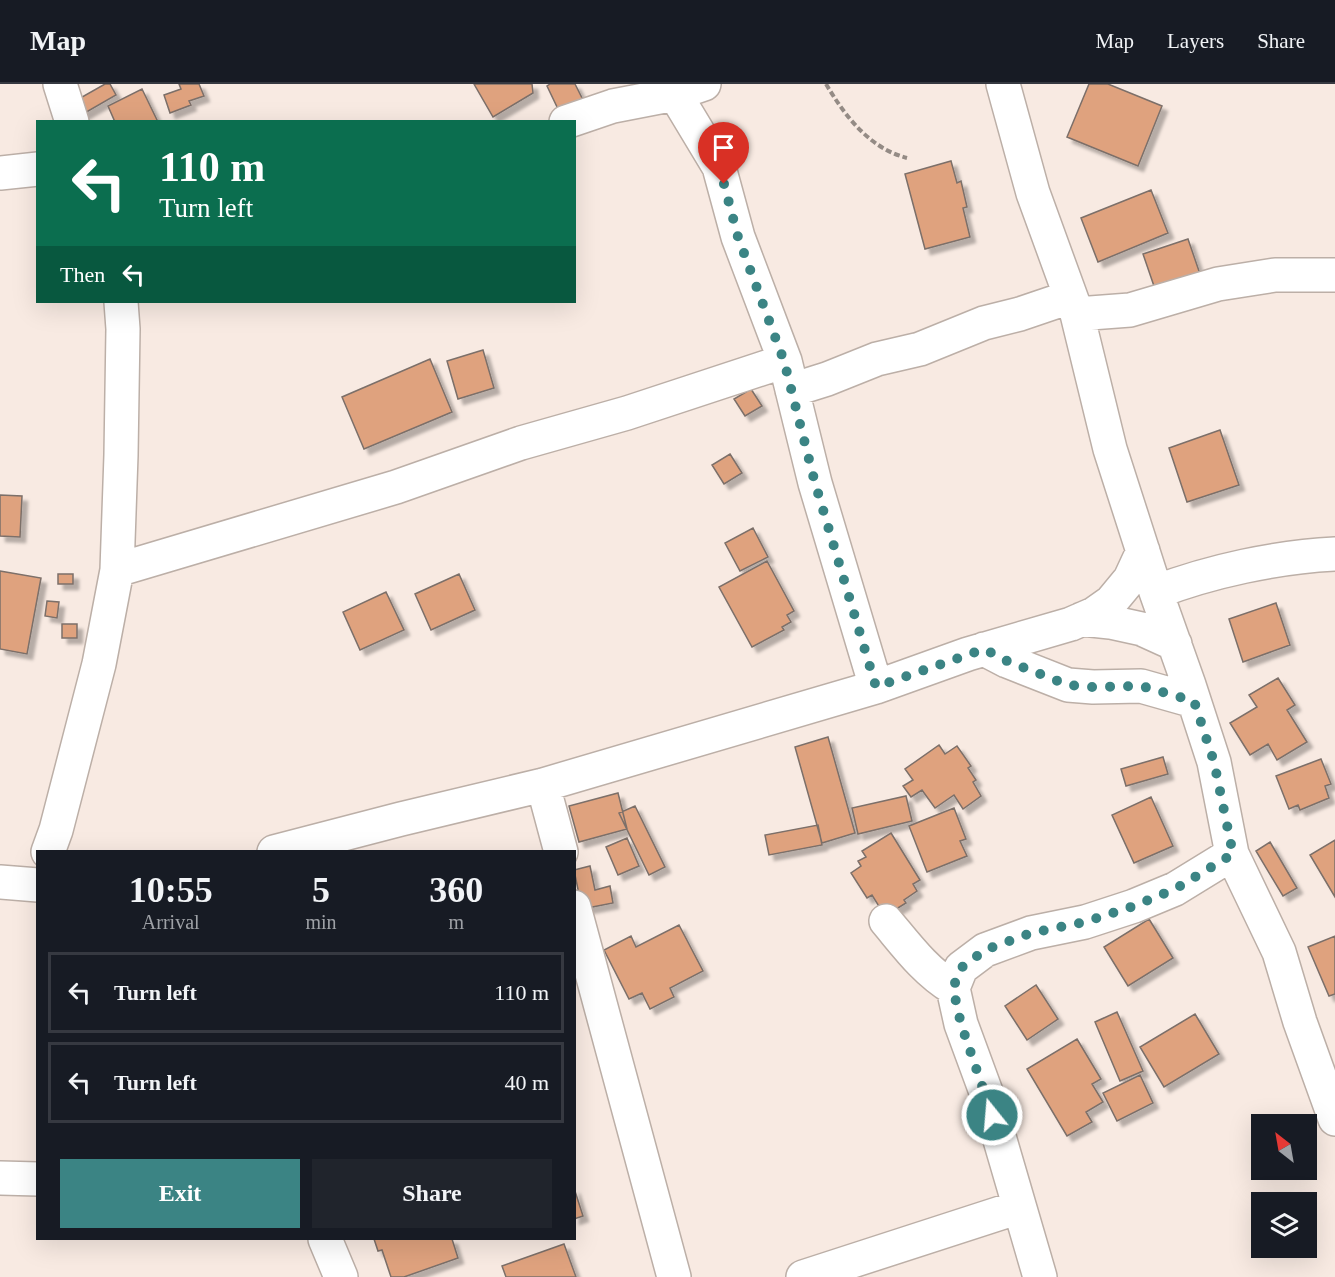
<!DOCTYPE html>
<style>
:root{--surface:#171b24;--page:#20242c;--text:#f1f3f6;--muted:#9ea1a6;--line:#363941;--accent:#3b8484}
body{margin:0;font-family:"Times New Roman",serif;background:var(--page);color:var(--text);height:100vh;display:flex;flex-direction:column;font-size:22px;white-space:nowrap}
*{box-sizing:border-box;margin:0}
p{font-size:20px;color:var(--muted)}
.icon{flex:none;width:33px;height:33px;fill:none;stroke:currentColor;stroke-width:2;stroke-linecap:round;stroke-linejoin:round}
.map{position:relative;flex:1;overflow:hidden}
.panel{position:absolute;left:36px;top:766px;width:540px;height:390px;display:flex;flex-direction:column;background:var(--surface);border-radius:0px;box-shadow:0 6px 24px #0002}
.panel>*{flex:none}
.top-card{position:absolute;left:36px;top:36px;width:540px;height:183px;border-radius:0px;box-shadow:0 6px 24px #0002;background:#0b6e4f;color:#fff;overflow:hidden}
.needle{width:39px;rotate:329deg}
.buttons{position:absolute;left:1251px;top:1030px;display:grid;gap:12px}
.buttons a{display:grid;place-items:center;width:66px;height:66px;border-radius:0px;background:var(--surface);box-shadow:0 6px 24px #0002;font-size:30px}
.pin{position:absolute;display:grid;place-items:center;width:51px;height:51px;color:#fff;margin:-62px -26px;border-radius:50% 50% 50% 0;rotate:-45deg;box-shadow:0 0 6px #0007}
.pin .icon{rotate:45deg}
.me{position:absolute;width:66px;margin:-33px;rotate:343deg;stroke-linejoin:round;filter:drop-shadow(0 0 4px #0008)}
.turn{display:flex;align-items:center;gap:21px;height:126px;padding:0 24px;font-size:27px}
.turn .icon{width:78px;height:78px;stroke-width:2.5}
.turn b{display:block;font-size:42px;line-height:51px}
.then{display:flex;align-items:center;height:57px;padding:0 24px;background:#0003;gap:12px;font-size:22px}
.eta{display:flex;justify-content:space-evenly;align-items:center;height:102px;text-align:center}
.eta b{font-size:36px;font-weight:600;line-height:42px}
.button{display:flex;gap:12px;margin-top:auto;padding:12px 24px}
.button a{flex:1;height:69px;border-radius:0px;background:var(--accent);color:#fff;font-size:24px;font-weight:600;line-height:69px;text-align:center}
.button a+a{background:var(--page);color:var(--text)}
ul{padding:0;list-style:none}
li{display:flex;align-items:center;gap:18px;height:81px;margin:0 12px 9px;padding:0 12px;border:3px solid var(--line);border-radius:0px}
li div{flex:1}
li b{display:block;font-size:22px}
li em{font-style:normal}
header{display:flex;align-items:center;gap:36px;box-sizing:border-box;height:84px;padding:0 30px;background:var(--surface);border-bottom:2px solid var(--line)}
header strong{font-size:28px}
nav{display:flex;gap:33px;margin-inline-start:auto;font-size:21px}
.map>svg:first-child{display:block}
.building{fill:#dfa27e;stroke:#7c6f69;stroke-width:1.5;filter:url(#shadow)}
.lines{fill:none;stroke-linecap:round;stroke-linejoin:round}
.minor-casing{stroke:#bcafa7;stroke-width:36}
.path{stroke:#948b85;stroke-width:4;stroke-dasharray:6 3;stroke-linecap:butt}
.minor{stroke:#fff;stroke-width:33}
.route{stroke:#3b8484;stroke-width:10;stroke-dasharray:0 18}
</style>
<header>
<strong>Map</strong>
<nav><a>Map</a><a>Layers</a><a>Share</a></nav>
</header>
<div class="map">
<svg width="1335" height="1193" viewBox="0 0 1335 1193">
<defs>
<filter id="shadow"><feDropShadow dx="5.5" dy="5.5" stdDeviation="1.5" flood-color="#0004"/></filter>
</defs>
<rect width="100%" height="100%" fill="#f8eae2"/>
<path class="building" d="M105,0h5l6,11 -33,19 -8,-13z
M179,0h20l5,12 -15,5 2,4 -21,8 -6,-18 17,-6z
M474,0h58l1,9 -40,24z
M550,0h25l8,16 -24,11 -12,-25z
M1089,0h19l54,22 -24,60 -71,-29z
M142,5l16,33h-43l-7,-16z
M951,77l6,22 4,-2 6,26 -4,1 7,29 -45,12 -20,-75z
M1151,106l17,43 -70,29 -17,-44z
M1188,155l12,35 -45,15 -12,-35z
M483,266l11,38 -36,11 -11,-38z
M430,275l22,53 -88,37 -22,-52z
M751,305l11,17 -17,10 -11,-17z
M1220,346l19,55 -52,17 -18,-54z
M730,370l12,19 -18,11 -12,-19z
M0,411l22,1 -2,41 -20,-1z
M753,444l15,29 -28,14 -15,-28z
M767,477l27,50 -7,4 4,7 -9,5 2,3 -32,17 -33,-60z
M0,487l41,7 -14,76 -27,-5z
M58,490h15v10h-15z
M459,490l16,36 -44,20 -16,-36z
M386,508l18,38 -44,20 -17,-38z
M47,517l12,1 -2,16 -12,-2z
M1276,519l14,42 -47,17 -14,-43z
M62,540h15v14h-15z
M1278,594l17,27 -8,5 20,32 -30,18 -9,-16 -18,11 -20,-32 27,-16 -8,-12z
M828,653l27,96 -33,10 -27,-96z
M939,661l6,9 12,-8 14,20 -3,2 8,12 -3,2 8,14 -18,13 -9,-14 -19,13 -13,-18 -11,7 -8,-11 10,-6 -8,-11z
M1163,673l5,17 -42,12 -5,-17z
M1321,675l10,25 -6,2 4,12 -29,12 -2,-5 -9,4 -13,-33z
M618,709l9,36 -48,13 -10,-36z
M906,712l6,25 -54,13 -6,-26z
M1151,713l22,49 -39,17 -22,-48z
M635,722l30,61 -16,8 -30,-62z
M954,724l12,31 -6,2 7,15 -40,16 -18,-46z
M818,741l4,20 -53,10 -4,-20z
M891,749l29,47 -7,4 4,7 -13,9 2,3 -21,13 -13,-21 -5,3 -16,-25 10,-7 -3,-5 8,-4 -4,-6z
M627,754l12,28 -21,9 -12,-28z
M1335,756v57l-25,-42z
M1270,758l27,46 -14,8 -27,-45z
M590,782l5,24 15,-4 3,17 -31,6 -8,-39z
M1149,835l24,39 -45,28 -24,-39z
M679,841l24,46 -33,17 4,9 -24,12 -8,-16 -13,6 -25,-49 27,-14 5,11z
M1335,852v58l-6,2 -21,-49z
M1036,901l22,34 -31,21 -22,-34z
M1117,928l26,59 -23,10 -25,-59z
M1195,930l24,40 -55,33 -24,-40z
M1077,955l24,40 -9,5 11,18 -17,10 6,10 -25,14 -40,-67z
M1140,991l13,28 -36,18 -14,-28z
M574,1104l9,28 -9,3z
M374,1155h78l6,19 -54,19h-13l-9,-27 -4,1z
M564,1160l12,33h-70l-4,-11z"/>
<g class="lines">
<g class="minor-casing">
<path id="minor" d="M60,0l12,38
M1003,0l30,109 44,121 33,135 46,143 33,93 25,77 18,92 47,98 21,70 35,97
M675,10l44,73 19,70 47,124 30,122 61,204
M566,38l47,-16 62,-12 29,-10
M0,89l38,-4
M1077,230l53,-4 88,-26 57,-9h60
M792,306l35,-11 50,-20 43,-10 64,-26 36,-9 50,-17
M117,486l279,-83 125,-44 106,-30 158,-52
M1156,508c55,-21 120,-35 179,-38
M1082,535l28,3 32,7 33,15
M984,565l23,12 61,24 25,2 48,-1 53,15
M543,701l18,67
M48,768l8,-22 43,-166 18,-94 4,-115 2,-126 -2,-27
M274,768l127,-33 142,-34 333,-98 92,-33 103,-30 23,-10 17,-12 19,-23 13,-28
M0,798l38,3
M574,823l100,370
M886,837c21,25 39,50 67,67
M0,1094l38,1
M325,1155l16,38
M803,1193l216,-70
M1040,1193l-54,-185 -25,-68 -8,-36 8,-20 24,-18 46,-17 54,-11 49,-16 41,-17 57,-35"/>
</g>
<path class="path" d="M826,0c19,32 43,64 81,74"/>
<use href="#minor" class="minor"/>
</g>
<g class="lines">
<path class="route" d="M724,100l14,53 46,124 31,122 61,204 108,-38 23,12 61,24 25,2 48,-1 53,15 20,61 19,92 -58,35 -41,17 -49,16 -54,11 -46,17 -24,18 -8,20 8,36 31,91"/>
</g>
</svg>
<div class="buttons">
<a><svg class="needle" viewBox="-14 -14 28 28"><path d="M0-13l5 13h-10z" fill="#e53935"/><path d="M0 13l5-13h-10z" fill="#9ea1a6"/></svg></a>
<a><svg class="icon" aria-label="layers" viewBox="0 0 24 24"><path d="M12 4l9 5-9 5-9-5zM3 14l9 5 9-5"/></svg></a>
</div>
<div class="pin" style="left:724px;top:100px;background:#d93025"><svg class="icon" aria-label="arrive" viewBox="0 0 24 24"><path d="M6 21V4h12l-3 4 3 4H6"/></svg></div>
<svg class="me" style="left:992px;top:1031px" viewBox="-20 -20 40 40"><circle r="17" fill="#3b8484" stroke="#fff" stroke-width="3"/><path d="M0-11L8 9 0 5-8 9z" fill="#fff"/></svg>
<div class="top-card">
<div class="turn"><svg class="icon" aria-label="left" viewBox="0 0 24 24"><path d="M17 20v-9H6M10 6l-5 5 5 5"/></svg><div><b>110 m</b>Turn left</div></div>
<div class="then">Then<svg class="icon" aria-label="left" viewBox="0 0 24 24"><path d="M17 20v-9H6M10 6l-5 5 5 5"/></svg></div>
</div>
<section class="panel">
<div class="eta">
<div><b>10:55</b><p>Arrival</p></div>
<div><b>5</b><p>min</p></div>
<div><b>360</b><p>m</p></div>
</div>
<ul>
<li><svg class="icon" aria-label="left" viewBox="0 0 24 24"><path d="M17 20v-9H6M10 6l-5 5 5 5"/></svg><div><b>Turn left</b></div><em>110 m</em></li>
<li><svg class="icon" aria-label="left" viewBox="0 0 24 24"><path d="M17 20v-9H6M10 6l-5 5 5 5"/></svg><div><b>Turn left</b></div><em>40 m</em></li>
</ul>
<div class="button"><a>Exit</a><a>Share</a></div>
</section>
</div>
